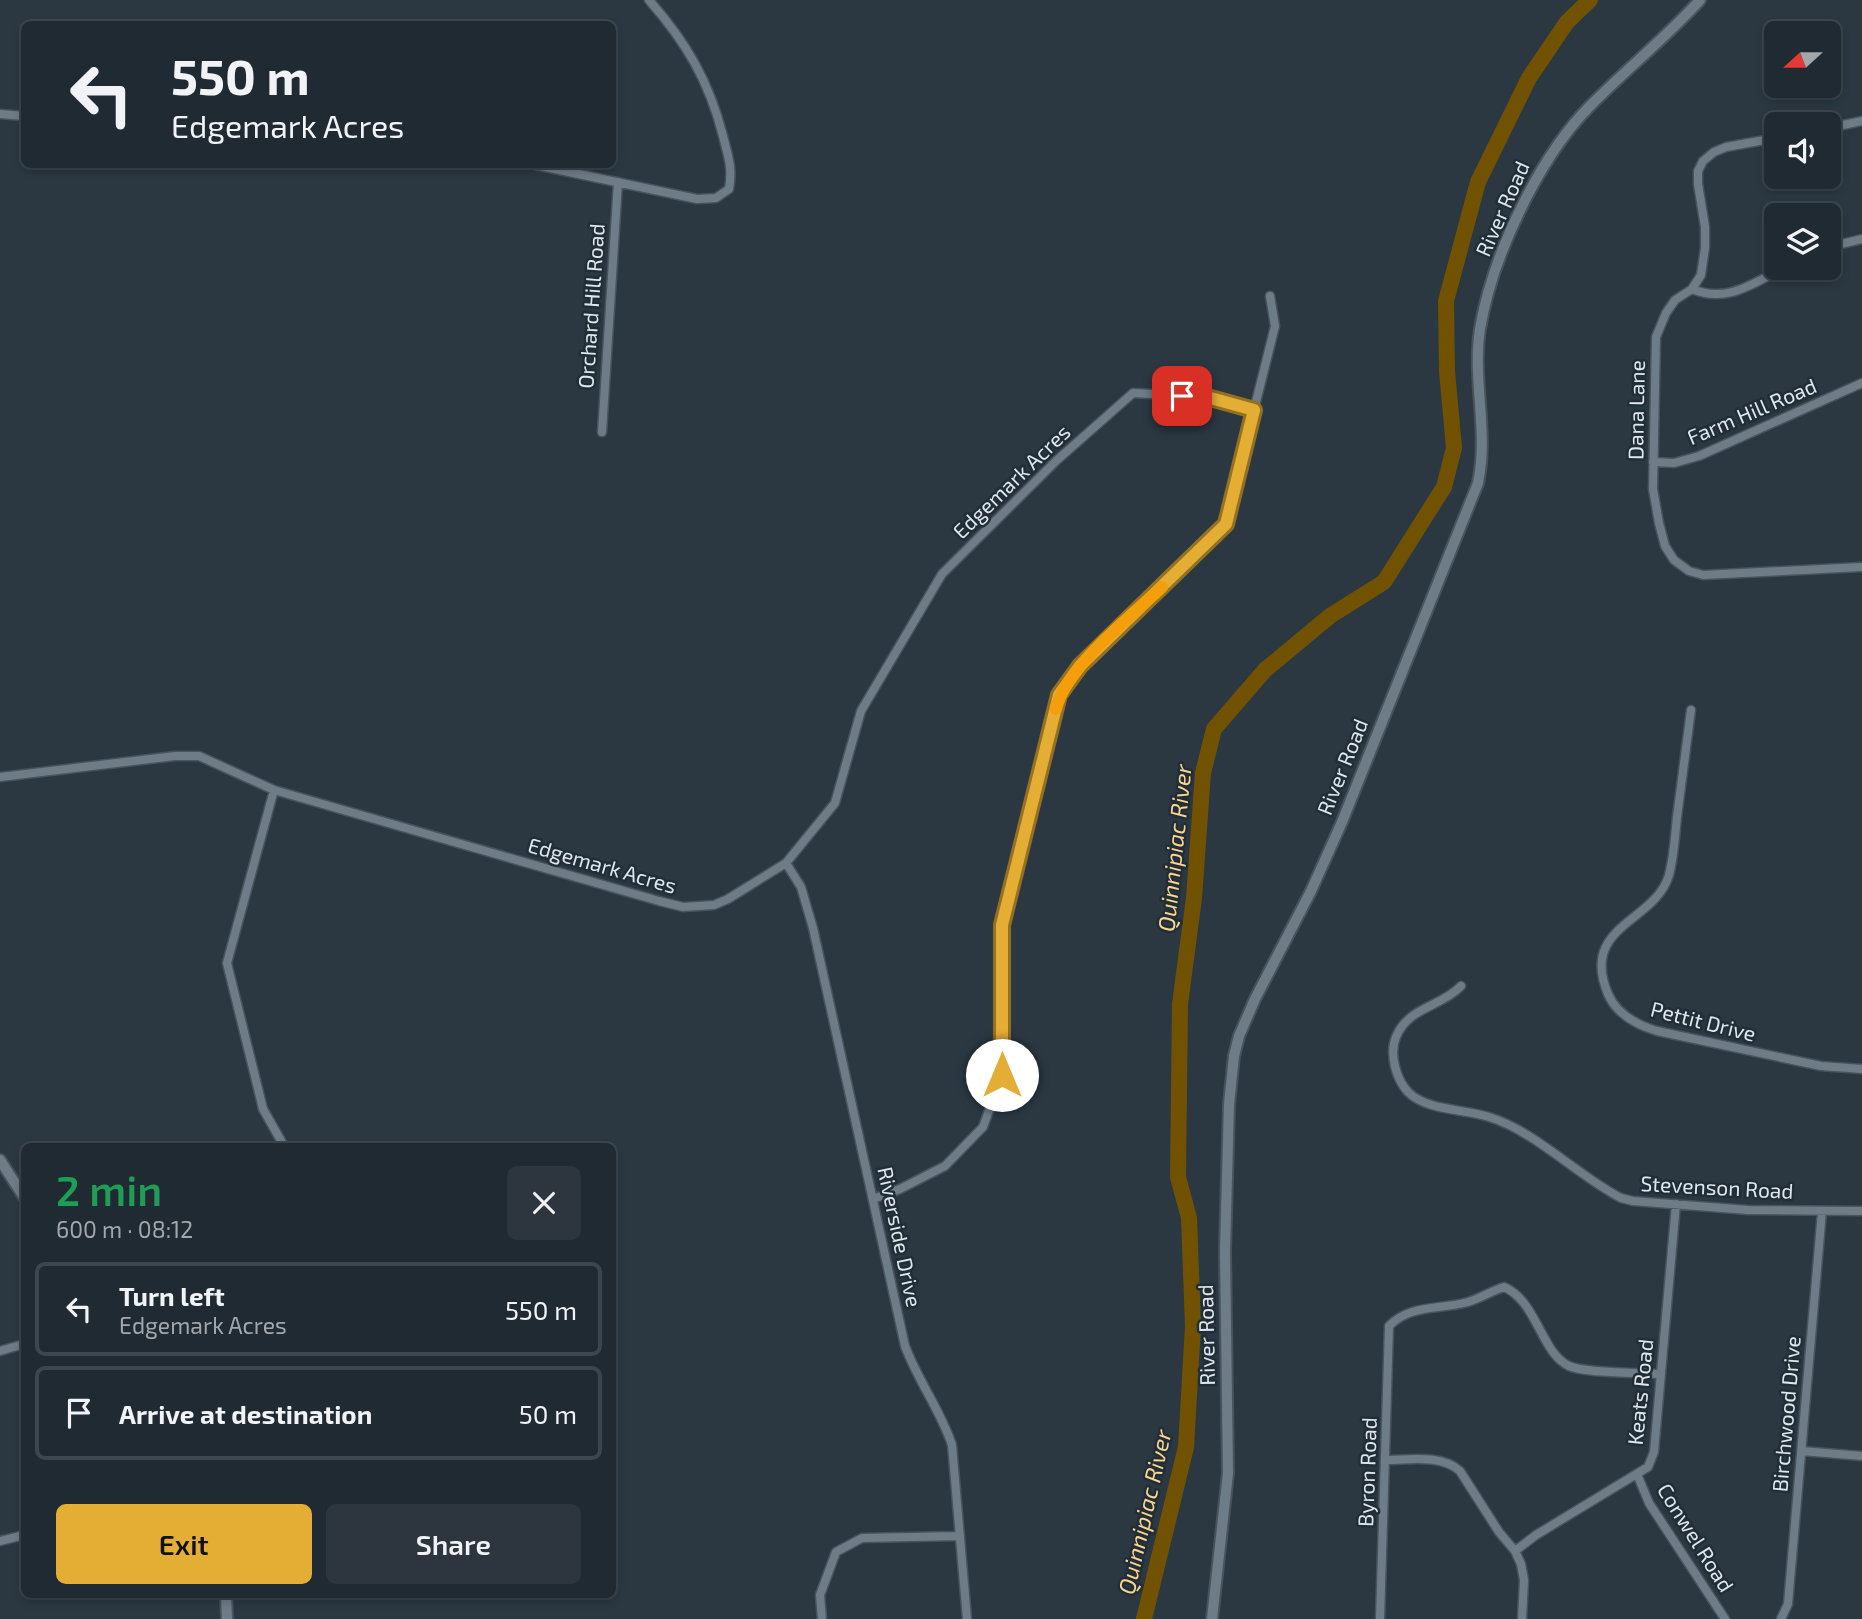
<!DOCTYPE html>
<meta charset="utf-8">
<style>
:root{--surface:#202a32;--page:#2d363e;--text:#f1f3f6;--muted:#a2a7ac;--line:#3d464d;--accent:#e4ae35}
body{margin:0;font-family:"Exo 2",sans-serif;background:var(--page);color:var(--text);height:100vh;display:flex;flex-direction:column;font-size:26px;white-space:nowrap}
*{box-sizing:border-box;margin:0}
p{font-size:23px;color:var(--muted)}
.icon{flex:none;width:38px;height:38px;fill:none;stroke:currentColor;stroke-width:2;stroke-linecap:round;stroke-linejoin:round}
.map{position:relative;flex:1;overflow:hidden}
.details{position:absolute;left:21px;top:1143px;width:595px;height:455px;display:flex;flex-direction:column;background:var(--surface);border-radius:10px;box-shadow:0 4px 10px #0003,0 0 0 2px var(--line)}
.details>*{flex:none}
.hud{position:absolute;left:21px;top:21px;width:595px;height:147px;border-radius:10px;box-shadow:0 4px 10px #0003,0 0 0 2px var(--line);background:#202a32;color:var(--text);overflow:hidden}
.needle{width:46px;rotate:249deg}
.controls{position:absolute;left:1764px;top:21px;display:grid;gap:14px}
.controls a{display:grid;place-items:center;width:77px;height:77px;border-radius:10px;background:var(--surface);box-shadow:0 4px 10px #0003,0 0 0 2px var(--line);font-size:35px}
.pin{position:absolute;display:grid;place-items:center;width:60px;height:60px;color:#fff;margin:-30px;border-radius:14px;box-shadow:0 4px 10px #0006}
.me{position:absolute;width:77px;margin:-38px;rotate:0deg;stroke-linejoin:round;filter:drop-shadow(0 0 5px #0008)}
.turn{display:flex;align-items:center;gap:24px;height:147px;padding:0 35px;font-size:32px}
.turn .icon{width:91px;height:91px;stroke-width:2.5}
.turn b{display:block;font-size:49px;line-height:60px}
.round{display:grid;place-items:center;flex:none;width:74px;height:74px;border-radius:10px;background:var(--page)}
.overview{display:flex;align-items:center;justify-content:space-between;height:119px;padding:0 35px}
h1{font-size:42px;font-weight:600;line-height:52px;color:#1e9e55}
.primary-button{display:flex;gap:14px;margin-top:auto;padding:14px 35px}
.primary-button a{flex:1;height:80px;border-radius:10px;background:var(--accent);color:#111;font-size:28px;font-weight:600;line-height:80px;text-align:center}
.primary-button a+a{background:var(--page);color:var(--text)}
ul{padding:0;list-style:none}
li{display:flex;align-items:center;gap:21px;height:94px;margin:0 14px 10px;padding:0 21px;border:4px solid var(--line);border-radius:10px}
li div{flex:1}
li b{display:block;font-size:26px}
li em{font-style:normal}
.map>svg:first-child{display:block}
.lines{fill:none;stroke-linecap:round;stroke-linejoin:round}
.river{stroke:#715202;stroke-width:16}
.street-casing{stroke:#48535b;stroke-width:11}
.secondary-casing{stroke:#48535b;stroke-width:14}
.street{stroke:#6e7c88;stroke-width:8}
.secondary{stroke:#6e7c88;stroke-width:10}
.route-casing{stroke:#947122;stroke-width:18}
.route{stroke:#e4ae35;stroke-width:12}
.slow{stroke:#f59e0b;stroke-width:12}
.labels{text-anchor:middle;stroke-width:5;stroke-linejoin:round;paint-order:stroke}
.street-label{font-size:21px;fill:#dfe7ee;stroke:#212e37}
.water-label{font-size:23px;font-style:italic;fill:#fad58e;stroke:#212e37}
</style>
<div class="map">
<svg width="1862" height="1619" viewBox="0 0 1862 1619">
<rect width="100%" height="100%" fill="#2b3842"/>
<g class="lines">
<path class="river" d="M1144,1619l42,-172 7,-121 -4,-108 -11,-41 2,-173 14,-106 9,-125 11,-44 51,-59 65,-54 54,-34 60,-95 10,-39 -7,-77 -1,-70 32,-119 51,-104 38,-56 23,-22"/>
<g class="street-casing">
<path id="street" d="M0,114l24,2
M1829,128l33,-7
M1776,138l-50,9 -12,5 -11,9 -5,10v13l7,43v21l-4,27 -9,14 -17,11 -9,13 -10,24 -3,152 6,34 6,23 9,14 15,11 14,4 159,-8
M531,164l166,35 19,-1 13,-9c4,-21 -1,-33 -6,-53 -14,-55 -37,-94 -74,-136
M1829,247l33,-8
M1692,289c35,15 61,-6 92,-21
M602,432l16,-250
M1653,462l21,1 25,-7 163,-73
M1691,710c-5,36 -9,71 -14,107 -2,19 -3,39 -8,58 -14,48 -90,50 -61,119 9,21 29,31 49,37l164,35 41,3
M0,777l175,-21h24l75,34 385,111 24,6 31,-2 14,-6 58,-36 49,-60 26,-92 81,-137 114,-113 77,-68 74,4 47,13 21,-84 -5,-30
M274,790l-47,173 36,146 21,37
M786,863l15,24 12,41 92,418c13,35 36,65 47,99l15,174
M1461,986c-20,21 -53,21 -65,51 -7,17 0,42 12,55 19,19 57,17 81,25 46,14 89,59 132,81l12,3 115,9 114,1
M873,1199l27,-10 45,-23 38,-39 19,-52v-150l57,-230 21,-29 146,-142 28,-114
M0,1351l24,-7
M1802,1451l60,5
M1386,1460c24,0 55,-6 74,11l39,61 16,19 6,13 3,16 -2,39
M1637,1474l12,29 76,116
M0,1541l24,-6
M1515,1551l21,-16 112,-68 6,-15 22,-248
M822,1619l-2,-24 16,-43 26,-14 98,-2
M1380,1619l9,-293c21,-22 51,-16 79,-24 13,-4 23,-11 36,-15 33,14 37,66 65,79 15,7 72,7 92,8
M1781,1619l7,-15 34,-393"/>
</g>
<g class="secondary-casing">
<path id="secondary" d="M0,1160l24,37
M226,1594l1,25
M1212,1619l16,-146 -3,-222 4,-147 5,-48 5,-20 16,-37 56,-108 31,-69 136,-339c11,-52 -6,-103 2,-154 12,-72 58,-170 109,-222 36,-37 77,-69 111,-107"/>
</g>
<use href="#street" class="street"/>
<use href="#secondary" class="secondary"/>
</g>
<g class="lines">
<g class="route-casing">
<path id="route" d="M1002,1075v-150l57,-230 21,-29 146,-142 28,-114 -47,-13 -25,-1"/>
</g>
<use href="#route" class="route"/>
<path class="slow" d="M1056,709c10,-42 74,-92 106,-122"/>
</g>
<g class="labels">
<g class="street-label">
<text transform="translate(1503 209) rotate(-66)" y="7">River Road</text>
<text transform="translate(592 306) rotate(-86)" y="7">Orchard Hill Road</text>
<text transform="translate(1637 410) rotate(-89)" y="7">Dana Lane</text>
<text transform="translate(1752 412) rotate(-23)" y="7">Farm Hill Road</text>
<text transform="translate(1012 482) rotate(-44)" y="7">Edgemark Acres</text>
<text transform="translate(1343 767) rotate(-68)" y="7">River Road</text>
<text transform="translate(602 866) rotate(16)" y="7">Edgemark Acres</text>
<text transform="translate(1703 1022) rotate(14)" y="7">Pettit Drive</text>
<text transform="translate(1717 1188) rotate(3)" y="7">Stevenson Road</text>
<text transform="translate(899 1237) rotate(78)" y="7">Riverside Drive</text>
<text transform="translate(1207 1335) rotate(-91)" y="7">River Road</text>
<text transform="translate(1641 1392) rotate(-84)" y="7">Keats Road</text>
<text transform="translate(1787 1414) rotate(-85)" y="7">Birchwood Drive</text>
<text transform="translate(1368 1472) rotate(-88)" y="7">Byron Road</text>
<text transform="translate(1695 1538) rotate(58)" y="7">Conwel Road</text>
</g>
<g class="water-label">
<text transform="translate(1175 848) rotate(-84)" y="8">Quinnipiac River</text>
<text transform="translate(1145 1512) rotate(-77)" y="8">Quinnipiac River</text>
</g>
</g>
</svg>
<div class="controls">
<a><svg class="needle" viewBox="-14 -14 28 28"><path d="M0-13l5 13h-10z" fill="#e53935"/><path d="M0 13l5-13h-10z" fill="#a2a7ac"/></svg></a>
<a><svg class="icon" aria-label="sound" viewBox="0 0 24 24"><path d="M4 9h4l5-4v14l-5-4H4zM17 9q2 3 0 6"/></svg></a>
<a><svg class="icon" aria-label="layers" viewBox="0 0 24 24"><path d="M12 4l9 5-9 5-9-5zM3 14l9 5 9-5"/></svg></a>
</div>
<div class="pin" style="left:1182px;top:396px;background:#d93025"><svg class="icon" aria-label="arrive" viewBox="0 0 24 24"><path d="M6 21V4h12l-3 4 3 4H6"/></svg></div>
<svg class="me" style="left:1002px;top:1075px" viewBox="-20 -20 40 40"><circle r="19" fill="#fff"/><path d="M0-13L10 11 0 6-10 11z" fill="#e4ae35"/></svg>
<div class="hud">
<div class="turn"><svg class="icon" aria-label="left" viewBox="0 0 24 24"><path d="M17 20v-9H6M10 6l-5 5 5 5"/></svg><div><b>550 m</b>Edgemark Acres</div></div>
</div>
<section class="details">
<div class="overview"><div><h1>2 min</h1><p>600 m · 08:12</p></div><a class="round"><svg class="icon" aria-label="close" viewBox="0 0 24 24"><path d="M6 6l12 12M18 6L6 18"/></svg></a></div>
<ul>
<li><svg class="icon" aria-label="left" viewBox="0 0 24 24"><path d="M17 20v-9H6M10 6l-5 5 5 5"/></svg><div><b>Turn left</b><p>Edgemark Acres</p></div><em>550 m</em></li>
<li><svg class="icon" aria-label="arrive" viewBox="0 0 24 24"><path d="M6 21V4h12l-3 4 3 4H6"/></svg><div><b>Arrive at destination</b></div><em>50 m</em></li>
</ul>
<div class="primary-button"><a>Exit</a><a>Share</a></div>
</section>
</div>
